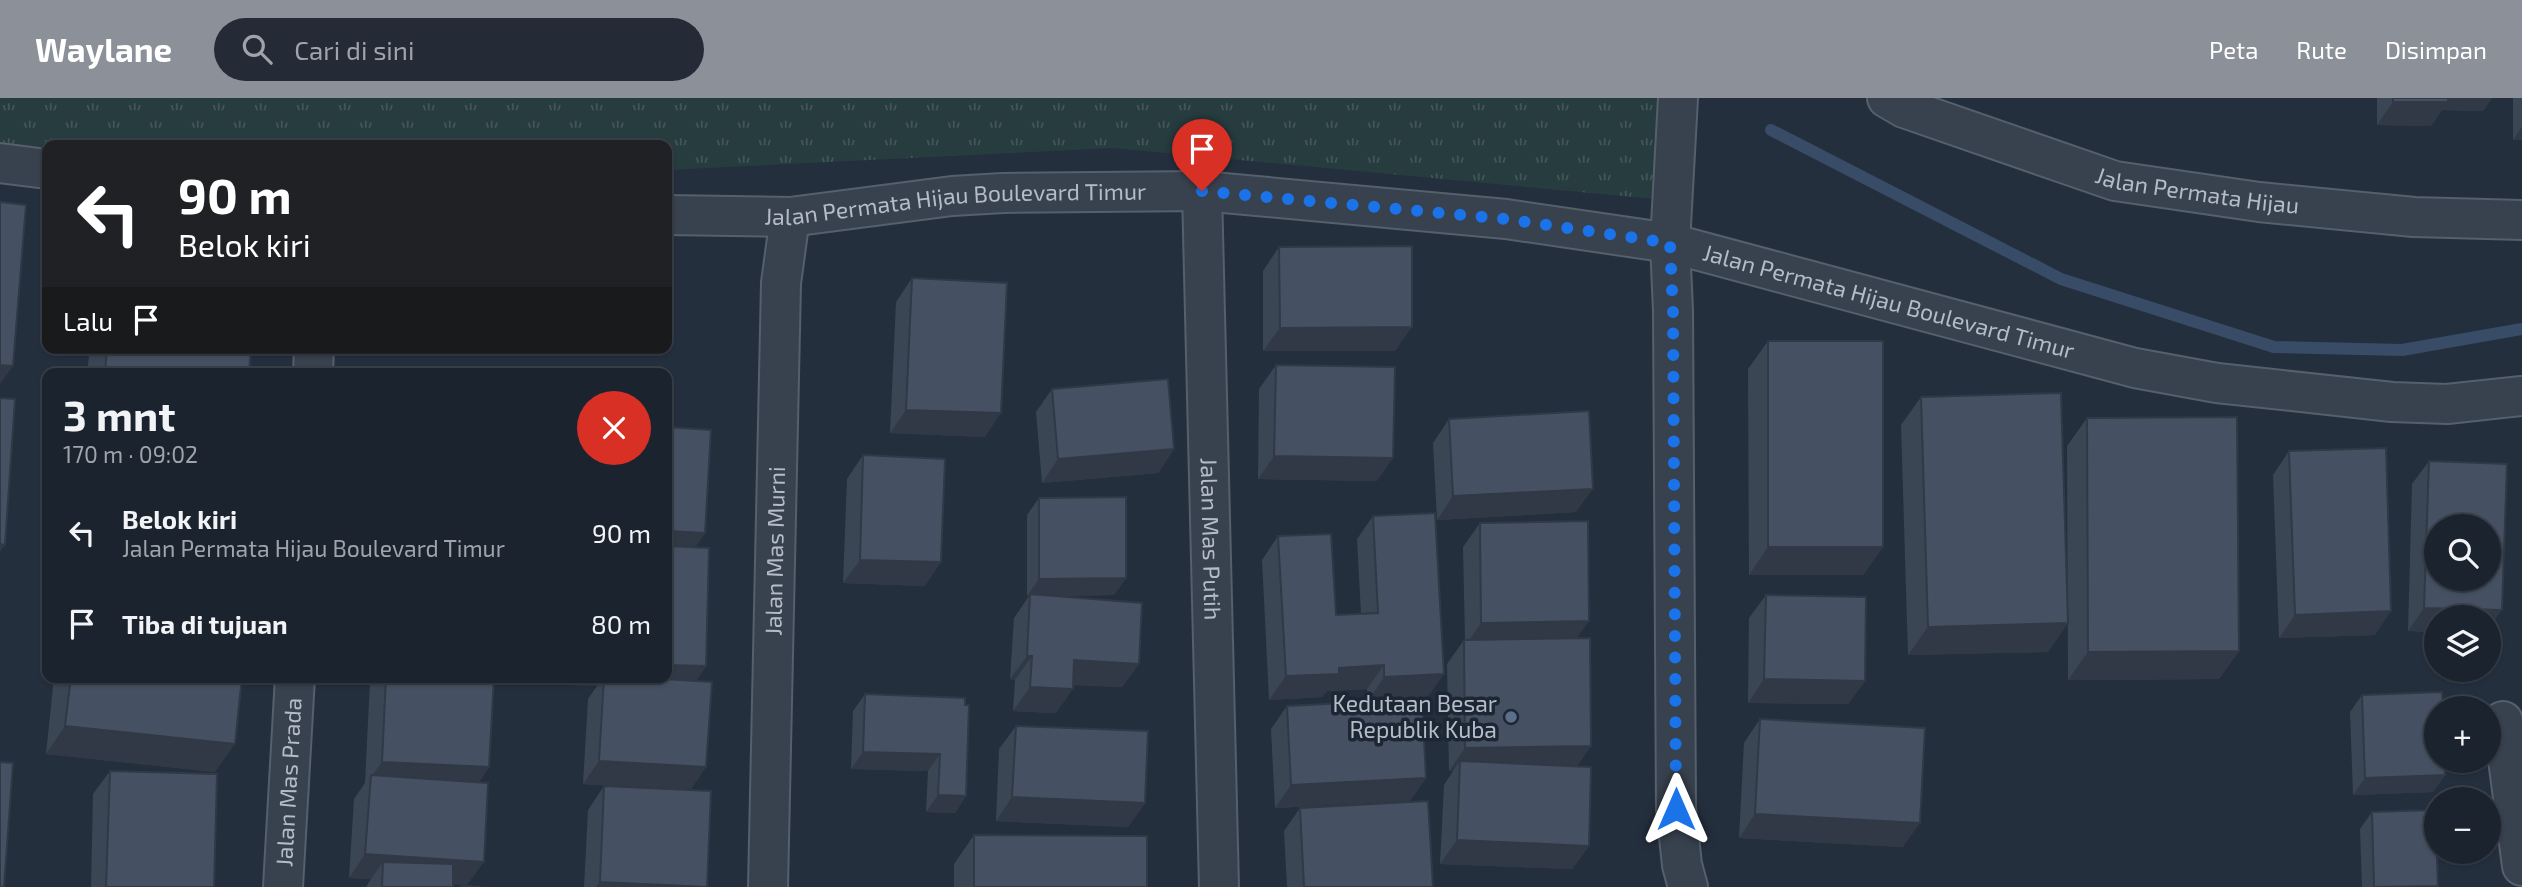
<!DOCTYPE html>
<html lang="id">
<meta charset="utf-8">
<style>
:root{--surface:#1b232e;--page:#242b36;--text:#f1f3f6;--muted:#a0a4aa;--line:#39404a;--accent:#8c9099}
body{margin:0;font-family:"Exo 2",sans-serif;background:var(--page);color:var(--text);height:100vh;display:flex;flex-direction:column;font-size:26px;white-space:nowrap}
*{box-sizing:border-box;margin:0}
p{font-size:23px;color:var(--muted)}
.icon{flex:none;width:38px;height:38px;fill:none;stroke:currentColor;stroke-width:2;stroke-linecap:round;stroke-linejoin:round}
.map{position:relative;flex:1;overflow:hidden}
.panel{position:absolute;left:42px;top:270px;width:630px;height:315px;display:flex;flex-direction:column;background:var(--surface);border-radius:14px;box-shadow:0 2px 5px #0004,0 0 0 2px var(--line)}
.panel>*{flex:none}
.guide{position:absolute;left:42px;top:42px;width:630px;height:214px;border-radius:14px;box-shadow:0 2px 5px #0004,0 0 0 2px var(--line);background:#202124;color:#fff;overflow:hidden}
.buttons{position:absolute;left:2424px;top:416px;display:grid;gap:14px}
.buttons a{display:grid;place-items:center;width:77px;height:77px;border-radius:50%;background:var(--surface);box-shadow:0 2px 5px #0004,0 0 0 2px var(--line);font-size:35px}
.pin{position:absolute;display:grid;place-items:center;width:60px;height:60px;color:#fff;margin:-72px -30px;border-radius:50% 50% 50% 0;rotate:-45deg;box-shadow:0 0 7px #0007}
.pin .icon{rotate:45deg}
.me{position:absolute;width:77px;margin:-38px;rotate:0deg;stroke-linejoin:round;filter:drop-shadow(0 0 5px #0008)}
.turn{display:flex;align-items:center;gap:24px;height:147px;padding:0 21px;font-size:32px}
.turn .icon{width:91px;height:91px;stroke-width:2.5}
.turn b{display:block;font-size:49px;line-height:60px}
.then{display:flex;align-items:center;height:66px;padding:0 21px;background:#0003;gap:14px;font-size:26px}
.round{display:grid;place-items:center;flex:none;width:74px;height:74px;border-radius:37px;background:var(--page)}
.head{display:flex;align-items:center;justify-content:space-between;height:119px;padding:0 21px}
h1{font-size:42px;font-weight:700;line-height:52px}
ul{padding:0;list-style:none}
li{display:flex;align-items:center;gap:21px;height:91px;padding:0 21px}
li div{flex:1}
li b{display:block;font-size:26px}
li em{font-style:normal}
header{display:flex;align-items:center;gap:42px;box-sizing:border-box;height:98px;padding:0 35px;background:var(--accent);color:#fff}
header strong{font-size:33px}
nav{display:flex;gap:38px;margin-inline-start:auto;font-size:24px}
.search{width:490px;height:63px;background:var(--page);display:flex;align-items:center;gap:18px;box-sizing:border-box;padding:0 24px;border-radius:38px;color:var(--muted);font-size:26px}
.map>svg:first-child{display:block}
.park{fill:url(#park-tufts)}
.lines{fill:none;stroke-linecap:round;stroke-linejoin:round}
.stream{stroke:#394c67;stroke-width:12}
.minor-casing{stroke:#565f6c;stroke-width:42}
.minor{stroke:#38414e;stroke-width:38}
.wall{fill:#3b4654}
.shaded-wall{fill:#303945}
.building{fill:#455162;stroke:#303945;stroke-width:2;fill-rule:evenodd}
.route{stroke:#1a73e8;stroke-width:12;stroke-dasharray:0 21.6}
.service-dot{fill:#5c6f8a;stroke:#1d2633;stroke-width:2.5}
.labels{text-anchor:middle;stroke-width:7;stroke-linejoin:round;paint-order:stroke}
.street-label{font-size:23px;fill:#b4bcc9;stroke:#1d2633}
.poi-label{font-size:23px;fill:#b4bcc9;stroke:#1d2633;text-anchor:end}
</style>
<header>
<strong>Waylane</strong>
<div class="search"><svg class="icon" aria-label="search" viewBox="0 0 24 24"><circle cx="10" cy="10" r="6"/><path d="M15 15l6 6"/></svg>Cari di sini</div>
<nav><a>Peta</a><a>Rute</a><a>Disimpan</a></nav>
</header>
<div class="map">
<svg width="2522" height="789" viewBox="0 0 2522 789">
<defs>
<pattern id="park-tufts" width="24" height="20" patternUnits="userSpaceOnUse" patternTransform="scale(1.75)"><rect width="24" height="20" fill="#263c3f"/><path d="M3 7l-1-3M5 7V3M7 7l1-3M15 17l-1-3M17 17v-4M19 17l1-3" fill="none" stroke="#435659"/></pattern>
</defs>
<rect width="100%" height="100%" fill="#242f3e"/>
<path class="park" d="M0,0h1665l1,102 -553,-52 -446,22v-25h-620v15l-47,-6z"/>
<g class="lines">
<path class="stream" d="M1771,32l290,149 213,68 128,3 120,-21"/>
<g class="minor-casing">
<g id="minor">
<path d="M1678,0l-8,145 3,68 3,498 6,56 6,22"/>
<path id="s1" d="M1887,0l17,10 211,73 144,21 155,15 108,3"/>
<path d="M0,65l47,6"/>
<path id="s2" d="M1202,93l17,696"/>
<path id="s3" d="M667,117l123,2 162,-21 51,-3 199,-2 304,28 164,24 465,125 82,15 175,19 55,2 75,-8"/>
<path d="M313,275l1,-25"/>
<path d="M2503,623l19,145"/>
<path id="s4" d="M283,789l12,-210"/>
<path id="s5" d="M768,789l13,-604 9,-66"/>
</g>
</g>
<use href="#minor" class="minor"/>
</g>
<path class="wall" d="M2377,0h115l-9,13 -41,-1 -11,16 -54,-1z
M2513,0h9v42h-9z
M1279,149l116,104h-132v-80z
M912,180l73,159 -95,-4 6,-131z
M1768,243l115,206 -20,28h-114l-1,-206z
M90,250h161l-2,25h-162z
M1276,267l101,116 -119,-2 1,-90z
M1052,291l122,60 -16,24 -116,10 -6,-71z
M1921,299l147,226 -20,29 -140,3 -7,-230z
M2087,320l152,233 -20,28 -151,1 -1,-234z
M1449,321l127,93 -139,8 -4,-77z
M667,329l38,106 -10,14 11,119 -10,15 10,86 -16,23 17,97h-123l4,-77 16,-24 40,2 -61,-4 5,-85 9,-13 -53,-2 1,-7h122z
M2289,353l86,184 -96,3 -6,-163z
M863,357l62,131 -82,-3 4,-104z
M2429,363l7,171 -28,-1 4,-147z
M1039,400l87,80 -12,17 -65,1 90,68 -17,23 -49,-2 -17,28 -43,-2 2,-31 -5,-1 4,-61 15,-22h-2v-81z
M1373,418l54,182 -59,3 -1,-12 -40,2 -5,6 -53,3 -7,-140 16,-24 58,79 25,-1 -4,-75z
M1480,425l97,115 14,108 -14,20 12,80 -17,23 -132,-5 4,-79 9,-14h-4l-2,-107 17,-24h1l-2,-93z
M1766,497l99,86 -17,23 -100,-1 1,-85z
M54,579h188l-27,95 -169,-18z
M373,579h121l-5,90 -10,15 -12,103 -14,-1v3h-87l5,-8 -22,-1 5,-79 11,-16 5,-102z
M865,596l100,4 1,98 -11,17 -29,-1 2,-41 -77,-2 2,-58z
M2362,597l83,80 -12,17 -80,3 -3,-83z
M1287,608l139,72 -16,23 -135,7 -4,-79z
M1760,621l143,128 -164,-9 5,-95z
M1016,628l129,77 -17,24 -132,-6 3,-72z
M110,673l104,116h-123l2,-93z
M1300,710l133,79h-146l-3,-56z
M2372,714l66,74 -1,1h-75l-2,-58z
M974,737l173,52h-193v-23z"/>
<path class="shaded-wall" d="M2440,0h52l-9,13 -41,-1 -11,16 -54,-1 16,-23z
M2522,29v13h-9z
M1412,229l-17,24h-132l17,-23z
M0,267l13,1 -13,18z
M906,312l95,3 -16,24 -95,-4z
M1174,351l-16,24 -116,10 16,-24z
M1274,358l119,2 -16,23 -119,-2z
M1593,391l-17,23 -139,8 16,-24z
M667,433l38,2 -16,24 -22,-1z
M0,446l5,1 -5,7z
M1768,449h115l-20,28h-114z
M860,462l81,2 -16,24 -82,-3z
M1126,480l-12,17 -87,1 12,-17z
M2424,510l78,2 -14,19v-11h-52v14l-28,-1z
M2391,513l-16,24 -96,3 16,-23z
M1589,523l-16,23 -108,2 16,-23z
M2068,525l-20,29 -140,3 20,-28z
M2239,553l-20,28 -151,1 20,-28z
M1027,558h5l-17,24 -5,-1z
M1074,562l65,4 -17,23 -64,-3z
M667,567l39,1 -16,24 -86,-13h63z
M1384,567l-17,24 -40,2 -5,6 -53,3 17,-24 53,-8z
M1444,576l-17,24 -59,3 16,-24z
M549,579h54l-6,9 -53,-2z
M1764,581l101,2 -17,23 -100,-1z
M1030,589l43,2 -17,24 -43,-2z
M65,628l170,18 -20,28 -169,-18z
M1591,648l-16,23 -115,-8 -7,10h-4l16,-23z
M863,654l77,2 -12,17 -77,-2z
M599,663l107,6 -16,24 -107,-7z
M382,664l107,5 -16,23 -102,-13z
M2445,677l-12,17 -80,3 12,-17z
M1426,680l-16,23 -135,7 16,-23z
M938,697l28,1 -11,17 -29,-1z
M1012,699l133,6 -17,24 -132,-6z
M1755,716l165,9 -17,24 -164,-9z
M1457,742l132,6 -17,23 -132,-5z
M365,756l119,8 -17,23 -85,-5 1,-18 -12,17 -22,-1z
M600,784l102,5h-106z"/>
<path class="building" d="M2393,0h55v4h-55z
M0,104l26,3 -13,161 -13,-1z
M1412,148v81l-132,1 -1,-81z
M912,180l95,5 -6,130 -95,-3z
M1768,243h115v206h-115z
M107,250h144l-2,25h-144z
M1276,267l119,2 -2,91 -119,-2z
M1168,281l6,70 -116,10 -6,-70z
M2061,295l7,230 -140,4 -7,-230z
M0,300l15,1 -10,146 -5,-1z
M1589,313l4,78 -140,7 -4,-77z
M2237,319l2,234 -151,1 -1,-234z
M667,329l44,3 -6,103 -38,-2z
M2386,350l5,163 -96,4 -6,-164z
M863,357l82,4 -4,103 -81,-2z
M2429,363l78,3 -5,146 -78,-2zM2436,429h52v52h-52z
M1126,399v81l-87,1v-81z
M1435,415l9,161 -60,3v-12l-45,3v6l-53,2 -8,-140 53,-2 5,81 42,-2 -5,-97z
M1588,423l1,100 -108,2 -1,-100z
M667,448l42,2 -3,118 -39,-1z
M1030,496l112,9 -3,61 -65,-4 -1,29 -43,-2 2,-31h-5z
M1766,497l100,2 -1,84 -101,-2z
M1590,540l1,108 -126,2 -1,-108z
M71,579h171l-7,67 -170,-18z
M386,579h108l-5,90 -107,-5z
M604,579h28l80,5 -6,85 -107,-6z
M2442,594l1,17h-7v52h9v14l-80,3 -3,-83z
M865,596l100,4v7h4l-3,91 -28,-1 2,-41 -77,-2z
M1422,601l4,79 -135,7 -4,-79z
M1760,621l165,9 -5,95 -165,-9z
M1016,628l132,5 -3,72 -133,-6z
M1460,663l131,6 -2,79 -132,-6z
M0,664l13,1 -9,124h-4z
M110,673l107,3 -3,113h-108z
M371,677l117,8 -4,79 -119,-8z
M604,688l107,5 -4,96 -107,-5z
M1428,703l5,86h-129l-4,-79z
M2435,712l3,76 -64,1 -2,-75z
M974,737l173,1v51h-173z
M383,764l70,2v23h-71z
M461,787l20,2h-20z"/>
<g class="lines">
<path class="route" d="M1202,93l304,28 164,24 3,69 3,497"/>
</g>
<circle class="service-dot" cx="1511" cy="619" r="7"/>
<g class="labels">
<g class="street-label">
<text dy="8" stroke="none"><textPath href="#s1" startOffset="326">Jalan Permata Hijau</textPath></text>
<text dy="8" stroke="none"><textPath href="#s3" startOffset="289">Jalan Permata Hijau Boulevard Timur</textPath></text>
<text dy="8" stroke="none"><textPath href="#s3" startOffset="1234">Jalan Permata Hijau Boulevard Timur</textPath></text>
<text dy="8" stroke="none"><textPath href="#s2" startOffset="348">Jalan Mas Putih</textPath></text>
<text dy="8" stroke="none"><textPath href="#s5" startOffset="336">Jalan Mas Murni</textPath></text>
<text dy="8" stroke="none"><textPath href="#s4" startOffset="105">Jalan Mas Prada</textPath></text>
</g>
<g class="poi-label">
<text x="1497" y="614">Kedutaan Besar<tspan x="1497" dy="26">Republik Kuba</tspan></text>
</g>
</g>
</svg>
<div class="buttons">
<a><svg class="icon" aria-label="search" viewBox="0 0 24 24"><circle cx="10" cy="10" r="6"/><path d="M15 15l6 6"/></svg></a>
<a><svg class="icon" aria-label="layers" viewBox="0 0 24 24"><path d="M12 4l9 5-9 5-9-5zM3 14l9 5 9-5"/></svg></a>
<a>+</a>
<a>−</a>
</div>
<div class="pin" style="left:1202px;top:93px;background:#d93025"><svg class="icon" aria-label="arrive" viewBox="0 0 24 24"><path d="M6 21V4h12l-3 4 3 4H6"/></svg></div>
<svg class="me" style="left:1676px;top:711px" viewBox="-20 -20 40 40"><path d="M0-17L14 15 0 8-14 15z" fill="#1a73e8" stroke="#fff" stroke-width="4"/></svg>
<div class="guide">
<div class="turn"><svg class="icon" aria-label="left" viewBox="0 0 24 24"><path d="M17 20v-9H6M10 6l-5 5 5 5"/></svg><div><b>90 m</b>Belok kiri</div></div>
<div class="then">Lalu<svg class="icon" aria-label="arrive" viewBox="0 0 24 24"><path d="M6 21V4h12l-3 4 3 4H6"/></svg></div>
</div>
<section class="panel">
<div class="head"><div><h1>3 mnt</h1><p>170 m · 09:02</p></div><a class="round" style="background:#d93025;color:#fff"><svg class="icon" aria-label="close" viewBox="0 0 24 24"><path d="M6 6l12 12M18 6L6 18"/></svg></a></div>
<ul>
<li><svg class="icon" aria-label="left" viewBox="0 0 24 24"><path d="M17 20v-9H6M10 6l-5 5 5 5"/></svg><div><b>Belok kiri</b><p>Jalan Permata Hijau Boulevard Timur</p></div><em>90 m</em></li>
<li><svg class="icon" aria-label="arrive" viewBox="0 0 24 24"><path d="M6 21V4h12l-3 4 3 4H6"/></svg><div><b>Tiba di tujuan</b></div><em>80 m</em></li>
</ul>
</section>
</div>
